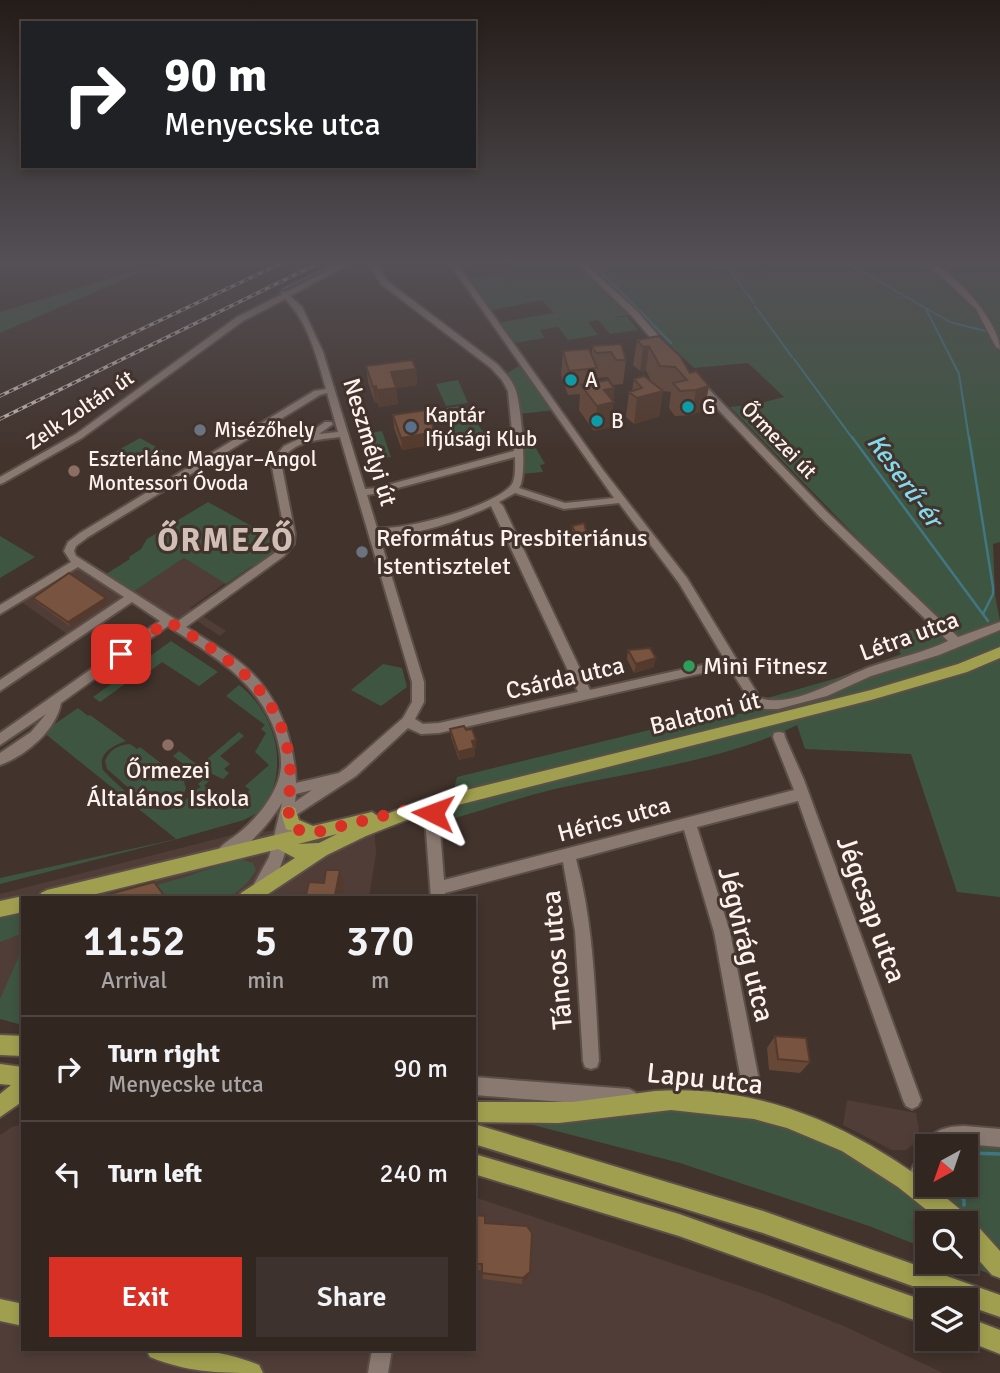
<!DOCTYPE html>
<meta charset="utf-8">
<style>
:root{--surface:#322621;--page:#3d322e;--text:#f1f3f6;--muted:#a8a5a5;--line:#4d433f;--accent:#d93025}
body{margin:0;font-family:Signika,sans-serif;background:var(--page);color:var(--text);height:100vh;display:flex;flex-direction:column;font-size:26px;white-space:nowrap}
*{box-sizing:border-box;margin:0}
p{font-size:23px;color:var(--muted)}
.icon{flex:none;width:38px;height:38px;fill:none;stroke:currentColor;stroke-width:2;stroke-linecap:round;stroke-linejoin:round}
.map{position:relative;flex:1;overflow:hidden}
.drawer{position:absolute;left:21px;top:896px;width:455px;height:455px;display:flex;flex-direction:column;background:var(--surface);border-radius:0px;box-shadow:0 4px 10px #0003,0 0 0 2px var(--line)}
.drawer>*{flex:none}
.hud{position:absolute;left:21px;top:21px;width:455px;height:147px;border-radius:0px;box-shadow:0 4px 10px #0003,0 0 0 2px var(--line);background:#202124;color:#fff;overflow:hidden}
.needle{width:46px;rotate:220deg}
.controls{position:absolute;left:915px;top:1134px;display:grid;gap:14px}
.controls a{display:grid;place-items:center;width:63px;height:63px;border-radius:0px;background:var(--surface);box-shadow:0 4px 10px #0003,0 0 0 2px var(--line);font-size:35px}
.pin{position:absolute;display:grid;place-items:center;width:60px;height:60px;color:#fff;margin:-30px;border-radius:14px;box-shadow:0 4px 10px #0006}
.me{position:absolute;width:77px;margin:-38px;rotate:273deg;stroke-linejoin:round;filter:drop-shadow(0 0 5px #0008)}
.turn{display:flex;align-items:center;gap:24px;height:147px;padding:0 28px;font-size:32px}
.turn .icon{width:91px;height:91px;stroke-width:2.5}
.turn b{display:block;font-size:49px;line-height:60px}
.eta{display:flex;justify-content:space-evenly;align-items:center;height:119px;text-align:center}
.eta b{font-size:42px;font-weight:600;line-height:49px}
.button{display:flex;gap:14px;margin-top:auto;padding:14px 28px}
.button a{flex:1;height:80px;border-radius:0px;background:var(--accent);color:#fff;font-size:28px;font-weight:600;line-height:80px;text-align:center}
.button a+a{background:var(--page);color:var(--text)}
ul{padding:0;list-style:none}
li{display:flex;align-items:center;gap:21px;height:105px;padding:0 28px;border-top:2px solid var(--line)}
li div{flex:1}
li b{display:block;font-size:26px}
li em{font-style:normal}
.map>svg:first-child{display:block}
.commercial{fill:#503d38}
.green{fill:#3e5641}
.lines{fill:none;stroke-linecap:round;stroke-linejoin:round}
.stream-far2{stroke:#417682;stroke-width:2}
.stream-far1{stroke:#417682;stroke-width:2.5}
.stream{stroke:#417682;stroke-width:3.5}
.minor-casing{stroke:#5b4f48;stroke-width:4}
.major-casing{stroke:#5b4f48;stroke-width:4}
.minor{fill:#8a7971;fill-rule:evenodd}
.major{fill:#a09f4f;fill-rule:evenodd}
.rail-casing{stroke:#c6bab5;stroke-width:3.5}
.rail{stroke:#42332c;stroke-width:2;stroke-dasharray:5;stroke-linecap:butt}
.wall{fill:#674736}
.shaded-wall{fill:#543a2c}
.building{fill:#78533f;stroke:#543a2c;stroke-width:2}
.route{stroke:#d93025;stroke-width:12;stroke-dasharray:0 21.6}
.culture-dot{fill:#0f9aa8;stroke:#42332c;stroke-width:2.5}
.service-dot{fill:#5c6f8a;stroke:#42332c;stroke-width:2.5}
.worship-dot{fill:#6b7280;stroke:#42332c;stroke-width:2.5}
.education-dot{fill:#8d6e63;stroke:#42332c;stroke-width:2.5}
.leisure-dot{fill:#2e9e5b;stroke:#42332c;stroke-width:2.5}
.labels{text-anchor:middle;stroke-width:6;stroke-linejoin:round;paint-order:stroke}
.far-poi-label{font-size:21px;fill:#fcf2ee;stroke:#42332c;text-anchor:start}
.far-street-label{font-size:21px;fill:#fcf2ee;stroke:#42332c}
.street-label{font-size:24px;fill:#fcf2ee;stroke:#42332c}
.poi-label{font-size:24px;fill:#fcf2ee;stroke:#42332c;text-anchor:start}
.water-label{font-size:26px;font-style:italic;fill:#82daee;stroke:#42332c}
.near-street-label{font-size:28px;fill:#fcf2ee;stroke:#42332c}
.district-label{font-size:32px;font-weight:bold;letter-spacing:2px;fill:#d1beb5;stroke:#42332c}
</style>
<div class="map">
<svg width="1000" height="1373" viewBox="0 0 1000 1373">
<rect width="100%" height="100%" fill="#42332c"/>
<path class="commercial" d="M184,558l41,25 -35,25 36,23 -6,5 -32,-21 -11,8 -44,-29 -63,42 -50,-35 65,-40 48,31z
M373,811l3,42 -7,45h-346v127l-23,-6v-125l236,-60 79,-7z
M847,1100l69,13 3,17 -5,14 -8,6h-14l-49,-25z
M23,1124v225h451v-152l290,97 82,33 97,46h-943v-238l12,-8z"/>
<path class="green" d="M167,261h14l3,5 -47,8 -137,59v-21z
M508,261h492v281l-7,2 2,51 5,26v276l-43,-5 -46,-138 -106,-5 -8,-24c-68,34 -164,47 -238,63 -38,9 -76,22 -113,33l11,-44 258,-63 3,4 35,-7 7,-11 77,-22 64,-24 -13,-16 50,-17 -208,-214 27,-3 27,-7 -36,-34 -54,5 -58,-55 -24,5 15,-2 11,14 -28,4 -12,-14 -10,2 10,13 -30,5 -10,-13 -18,3 5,8 -30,5 -18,-20 57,-10 -12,-13 -54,11 -22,-31 49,-10z
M523,363l32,47 -36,4 1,6 25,44 -5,1 3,7 -21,2 -16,-100z
M458,380l10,23 -22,3 -10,-22z
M465,405l20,30 -33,5 -5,-17 5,-1 -6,-14z
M382,431l9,26 -23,4 -9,-26z
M140,438l29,16 -25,14 -29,-16z
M208,502l78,43 -29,23 -5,-2 -26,18 -42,-26 -51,34 -27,-18 24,-15 -1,-2 12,-8 6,-10z
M0,536l35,21 -35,21z
M171,641l47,31 -19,14 -37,-24 -16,12 -3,-3 -43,31 -7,-5z
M383,664l19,4 5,19 -26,19 -30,-16z
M239,685c38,29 52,86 22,126l-17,9 -67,19 -177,45v-6l176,-39 -133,-107 35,-24 10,8 2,-1 36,26c-14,5 -29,13 -23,29 19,19 52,55 79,33 8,-6 10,-12 19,-16l-3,-3 8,-7 4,3 -6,6 16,12 7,-6 5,5 7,-6 5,4 6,-5 -5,-4 24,-21 -14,-13 11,-19 -5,-4 4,-4 -39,-29z
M239,732l5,4 -24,20 10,8 -6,5 5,4 -6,6 -11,-5 -1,-4c-16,5 -25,-4 -38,-14l6,-5 20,15z
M130,744l7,5 3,-2 44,34 2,8c-20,41 -57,-2 -79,-20l-2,-8c4,-11 13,-16 25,-17z
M239,859l14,4 3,7 -8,12 -18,16h-122l74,-20z
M23,909v24l-23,9v-27z
M23,947v78l-23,-6v-20z
M750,1107l163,76 14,-28 1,30h38v-39h-34l1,-2 67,-6v140l-41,-16h7v-39h-38l-1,26 -58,-23 -189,-63 -197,-51z"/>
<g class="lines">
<path class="stream-far2" d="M590,261l47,47
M708,261l19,8
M844,261l106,61 35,9
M730,271l24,32
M283,289l57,-28
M755,306l37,51
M926,309l33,65 10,65
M639,310l32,33
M794,359l59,80"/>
<path class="stream-far1" d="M852,437l136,184
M969,437l24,150v7l-10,20"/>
<path class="stream" d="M966,1153l34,1
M950,1185l14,15v5"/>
<g class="minor-casing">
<path id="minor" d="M346,261h9l-65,35 12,11 21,45 42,137 11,-1 138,-37 -6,-60 -6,-11 -11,-12 -110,-84 -13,-23h7l12,20 110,83c7,8 16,16 19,27 5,15 12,85 3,97l46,15 49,-5 -166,-237h7l148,209 84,108 73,120c32,11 80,-20 110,-31 26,-9 53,-14 78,-26l-129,-125 -125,-132v-4h6l127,132 131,125 42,-15v8l-61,25 -68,21 -44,20 -49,13h-13l-13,-5 -23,-37 -290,66 -18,1 -13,-6 -52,48 -63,41c-4,21 -12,67 -33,76l-5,-2 -2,-5 16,-29 13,-54c-14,22 -35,47 -59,56l-5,-2 -2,-4c5,-9 16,-14 24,-21 12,-10 23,-22 31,-36 13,-22 12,-38 5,-62 -19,-55 -62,-77 -108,-108l-107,77c-5,28 -36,53 -61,62v-12l31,-21 15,-18 -46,31v-12l160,-112 -28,-19 -132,89v-11l124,-83 -46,-30 -78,47v-9l71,-43 -7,-11 4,-9 12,-9 234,-142 12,-2c-9,-31 -18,-68 -41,-90l-42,22 -161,117 -79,45 -3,1v-7l76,-43 161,-117 44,-22v-3h5zM327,393l11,39 -19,2 14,-10 -2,-2h-6l-22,15 -19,9 -13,16 14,72 -1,9 -8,9 -98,69 -102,-65 -2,-5 2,-5 12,-9 232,-142zM340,437l72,245v20l-9,16 -57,50 -7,5 -43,10c-2,-47 -20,-94 -59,-123 -16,-12 -34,-22 -51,-33l98,-71 10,-12 1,-10 -14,-72c12,-22 37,-22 59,-25zM515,457c0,8 1,20 -3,27 -14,22 -110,47 -135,44l-10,-33 12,-2zM515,493l49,16 55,-6 60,80 46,77 -135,30 -87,-184 -4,-4zM491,506l87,186 -139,31 -16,1 -8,-5 9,-17v-20l-45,-147c33,3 82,-15 112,-29zM312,790l-17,12 1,-8z
M575,261h7l55,50 31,36v4h-6l-31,-36z
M921,261c27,0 79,61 79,88l-4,-2 -20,-38 -34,-32z
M779,732l5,1 1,4 19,43 117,320 -3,6 -6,3 -6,-3 -3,-6 -105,-299 -101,26 33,105 29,148 -3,6 -6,3 -6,-3 -3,-6 -27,-148 -30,-102 -108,29c18,66 19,134 23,202l-2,6 -6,2 -6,-2 -2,-6 -8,-130 -12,-69 -118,31v5h-14l-7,-93 2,-4 5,-2 5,2 2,4 6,75 350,-90 -21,-53 1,-4z
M474,1077l155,12 6,3 3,6 -3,6 -6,3 -155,-12z
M964,1126l36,3v18l-36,-3 -36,2v29l-8,14 -6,3 -6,-3 -3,-6c5,-12 12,-24 18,-35 9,-18 20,-21 41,-22z
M372,1349h20l-4,24h-20z"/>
</g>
<g class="major-casing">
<path id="major" d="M0,261h11l-11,3z
M1000,647v11l-33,14 -96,28 -452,115 -53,21 -39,19 -65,43h-23l2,-5 54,-35 -17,-9 -198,49h-41l2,-5 6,-3 245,-59 -6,-2 -5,-16 2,-5 6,-2 6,2 4,12 14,6 59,-14 7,5 39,-15 453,-112 87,-26zM337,834l-18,9 -21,1z
M23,896l4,2h-4v14l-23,5v-16z
M0,1035l23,1v20l-23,-1z
M0,1064l23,3v34l-23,16v-23l11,-9 -11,-1z
M655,1091c121,-8 225,49 312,124l2,5 5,2 26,29v27l-8,-3 -26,-29v-23h-23l-45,-36 -56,-36 -55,-23 -33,-9 -83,-9 -112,13 -85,-1v-20h99z
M474,1124l289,87 237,84v22l-34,-12v-5h-14l-189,-67 -289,-89z
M474,1154l205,60 249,88v23l-249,-89 -205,-62z
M0,1299l23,5v22l-23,-5z
M966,1317l34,13v24l-38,-15h4z
M146,1349c41,0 75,0 113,16l4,8c-42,0 -74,0 -113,-16z"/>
</g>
<use href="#minor" class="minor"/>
<use href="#major" class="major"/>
<g class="rail-casing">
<path id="rail" d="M0,396l286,-135
M0,419l323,-158"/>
</g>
<use href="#rail" class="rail"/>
</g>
<path class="wall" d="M659,336l31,37 19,13 -5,24 -13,5 -16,1 -6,-8 2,-16 -8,-1 -4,25 -25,8 -8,-7 3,-25 3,-1 2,-12 18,4 -6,-13 -6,1 -7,-6 4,-25z
M621,344l5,16 -3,24 -10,1 -5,-8 -12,1v4l18,6 -3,39 -17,4 -15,-21 1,-16 -12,1 -7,-20 2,-24 29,4v-9z
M366,366l50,3 1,16 -21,3 2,16 -19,3 -1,-4h-3l-7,-21z
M393,415l42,17 1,12 -34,6 -8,-22z
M572,526l17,15v4l-9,1 -8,-16z
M33,598h73l2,4 -37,25 -35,-25z
M628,650l26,17 -20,6 -7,-14z
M450,729l16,1 10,10v8l-2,1 1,7 -16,4 -8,-23z
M775,1036l35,26 -10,11 -31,-3 -2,-22z
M474,1215l12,8 44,49 -1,6 -7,6 -39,-5 -1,-9h-8z"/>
<path class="shaded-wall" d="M649,346l-3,24 -6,1 3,-24z
M416,369l1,16 -21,3 2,16 -19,3 -2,-17 14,-18z
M376,386l2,17h-3l-2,-16z
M709,386l-5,24 -13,5 5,-25z
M614,388l-3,39 -17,4 3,-25 7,-16z
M663,391l-4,25 -25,8 3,-26z
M435,432l1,12 -34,6 -1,-12z
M106,598l2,4 -37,25 -3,-5z
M656,658l-2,9 -20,6 2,-9z
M476,740v8l-2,1 1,7 -16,4 -1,-8 14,-11z
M340,870l4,15 -2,13 -7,-3z
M530,1272l-1,6 -7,6 1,-6z"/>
<path class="building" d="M659,336l21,20 10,17 6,-2 13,15 -13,4 -16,1 -7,-8 14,-3 -12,-13 -15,-1 -11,-20 -6,1 -6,-7z
M621,344l5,16h-10l-5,-8 -15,1 -4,-7z
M589,349l8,19 -28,3 -6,-20z
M412,360l4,9 -25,3 5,16 -19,2 -1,-4 -3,1 -7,-21z
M644,376l19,15 -26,7 -8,-6 13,-4 -8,-9z
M608,380l6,8 -10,2 10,12 -17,4 -16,-21z
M427,410l8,22 -34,6 -8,-23z
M584,523l5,18 -9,1 -8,-16z
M69,573l37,25 -38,24 -35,-24z
M650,648l6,10 -20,6 -8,-14z
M464,726l2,4 6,-1 4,11 -4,1 2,7 -16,4 -8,-23z
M326,870h14l-5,25 23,1 -1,2h-69l2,-4 16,1 3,-13 15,1z
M154,882l12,16h-67l3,-2z
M775,1036l31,2 4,24 -32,-3z
M474,1215l11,1v7l42,3 5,7 -2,39 -7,6 -41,-5v-9h-8z"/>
<linearGradient id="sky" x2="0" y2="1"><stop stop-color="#241c18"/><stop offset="0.58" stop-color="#545056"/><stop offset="1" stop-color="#545056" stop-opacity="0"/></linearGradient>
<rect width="1000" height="453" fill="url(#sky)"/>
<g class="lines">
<path class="route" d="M121,654l47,-33c60,37 115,68 122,145 1,18 -2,36 -1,54l10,10 14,3 118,-29 2,9"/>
</g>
<g class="culture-dot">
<circle cx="571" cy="380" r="7"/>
<circle cx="688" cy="407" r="7"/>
<circle cx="597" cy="421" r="7"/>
</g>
<circle class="service-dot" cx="411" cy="427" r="7"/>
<g class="worship-dot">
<circle cx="200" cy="430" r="7"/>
<circle cx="362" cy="552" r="7"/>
</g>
<g class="education-dot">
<circle cx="74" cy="471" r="7"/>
<circle cx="168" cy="745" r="7"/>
</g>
<circle class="leisure-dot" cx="689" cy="666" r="7"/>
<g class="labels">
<g class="far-poi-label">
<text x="585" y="387">A</text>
<text x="702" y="414">G</text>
<text x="425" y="422">Kaptár<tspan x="425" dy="24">Ifjúsági Klub</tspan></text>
<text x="611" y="428">B</text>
<text x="214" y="437">Misézőhely</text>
<text x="88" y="466">Eszterlánc Magyar–Angol<tspan x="88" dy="24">Montessori Óvoda</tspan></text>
</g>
<g class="far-street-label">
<text transform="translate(80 410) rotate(-34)" y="7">Zelk Zoltán út</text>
<text transform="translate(779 440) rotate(46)" y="7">Őrmezei út</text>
</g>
<g class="street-label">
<text transform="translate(370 442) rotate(73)" y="8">Neszmélyi út</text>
<text transform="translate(909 636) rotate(-20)" y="8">Létra utca</text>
<text transform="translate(565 678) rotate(-13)" y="8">Csárda utca</text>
<text transform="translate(705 713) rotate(-14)" y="8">Balatoni út</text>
<text transform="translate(614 819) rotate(-15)" y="8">Hérics utca</text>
</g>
<g class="poi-label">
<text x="376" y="546">Református Presbiteriánus<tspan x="376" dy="28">Istentisztelet</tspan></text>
<text x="703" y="674">Mini Fitnesz</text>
<text x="168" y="778" text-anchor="middle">Őrmezei<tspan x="168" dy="28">Általános Iskola</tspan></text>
</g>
<g class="water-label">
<text transform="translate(905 480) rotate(54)" y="9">Keserű-ér</text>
</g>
<g class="near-street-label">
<text transform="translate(872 909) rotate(70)" y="10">Jégcsap utca</text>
<text transform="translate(747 944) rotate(76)" y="10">Jégvirág utca</text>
<text transform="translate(556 960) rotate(-95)" y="10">Táncos utca</text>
<text transform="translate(705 1078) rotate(6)" y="10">Lapu utca</text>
</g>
<g class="district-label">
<text x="226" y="551">ŐRMEZŐ</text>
</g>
</g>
</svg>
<div class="controls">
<a><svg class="needle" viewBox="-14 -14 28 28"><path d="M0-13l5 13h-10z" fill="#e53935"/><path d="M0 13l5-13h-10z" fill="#a8a5a5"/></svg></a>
<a><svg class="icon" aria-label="search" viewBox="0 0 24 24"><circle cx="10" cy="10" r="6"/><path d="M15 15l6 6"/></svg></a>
<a><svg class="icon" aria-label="layers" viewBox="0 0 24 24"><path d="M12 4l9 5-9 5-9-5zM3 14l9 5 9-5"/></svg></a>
</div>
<div class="pin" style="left:121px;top:654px;background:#d93025"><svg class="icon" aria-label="arrive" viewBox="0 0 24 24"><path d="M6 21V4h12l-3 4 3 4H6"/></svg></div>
<svg class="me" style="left:433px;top:813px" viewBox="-20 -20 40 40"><path d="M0-17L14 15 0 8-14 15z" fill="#d93025" stroke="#fff" stroke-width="4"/></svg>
<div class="hud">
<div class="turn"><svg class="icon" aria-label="right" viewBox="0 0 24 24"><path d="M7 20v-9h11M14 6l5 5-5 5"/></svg><div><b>90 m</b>Menyecske utca</div></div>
</div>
<section class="drawer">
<div class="eta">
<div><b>11:52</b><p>Arrival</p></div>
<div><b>5</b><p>min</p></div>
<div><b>370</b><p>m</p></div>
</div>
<ul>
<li><svg class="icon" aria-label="right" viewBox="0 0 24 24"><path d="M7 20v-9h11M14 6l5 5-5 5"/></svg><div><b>Turn right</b><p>Menyecske utca</p></div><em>90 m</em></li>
<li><svg class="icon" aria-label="left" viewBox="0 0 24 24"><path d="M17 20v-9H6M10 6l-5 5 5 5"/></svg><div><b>Turn left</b></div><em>240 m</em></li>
</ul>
<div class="button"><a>Exit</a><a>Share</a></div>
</section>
</div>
